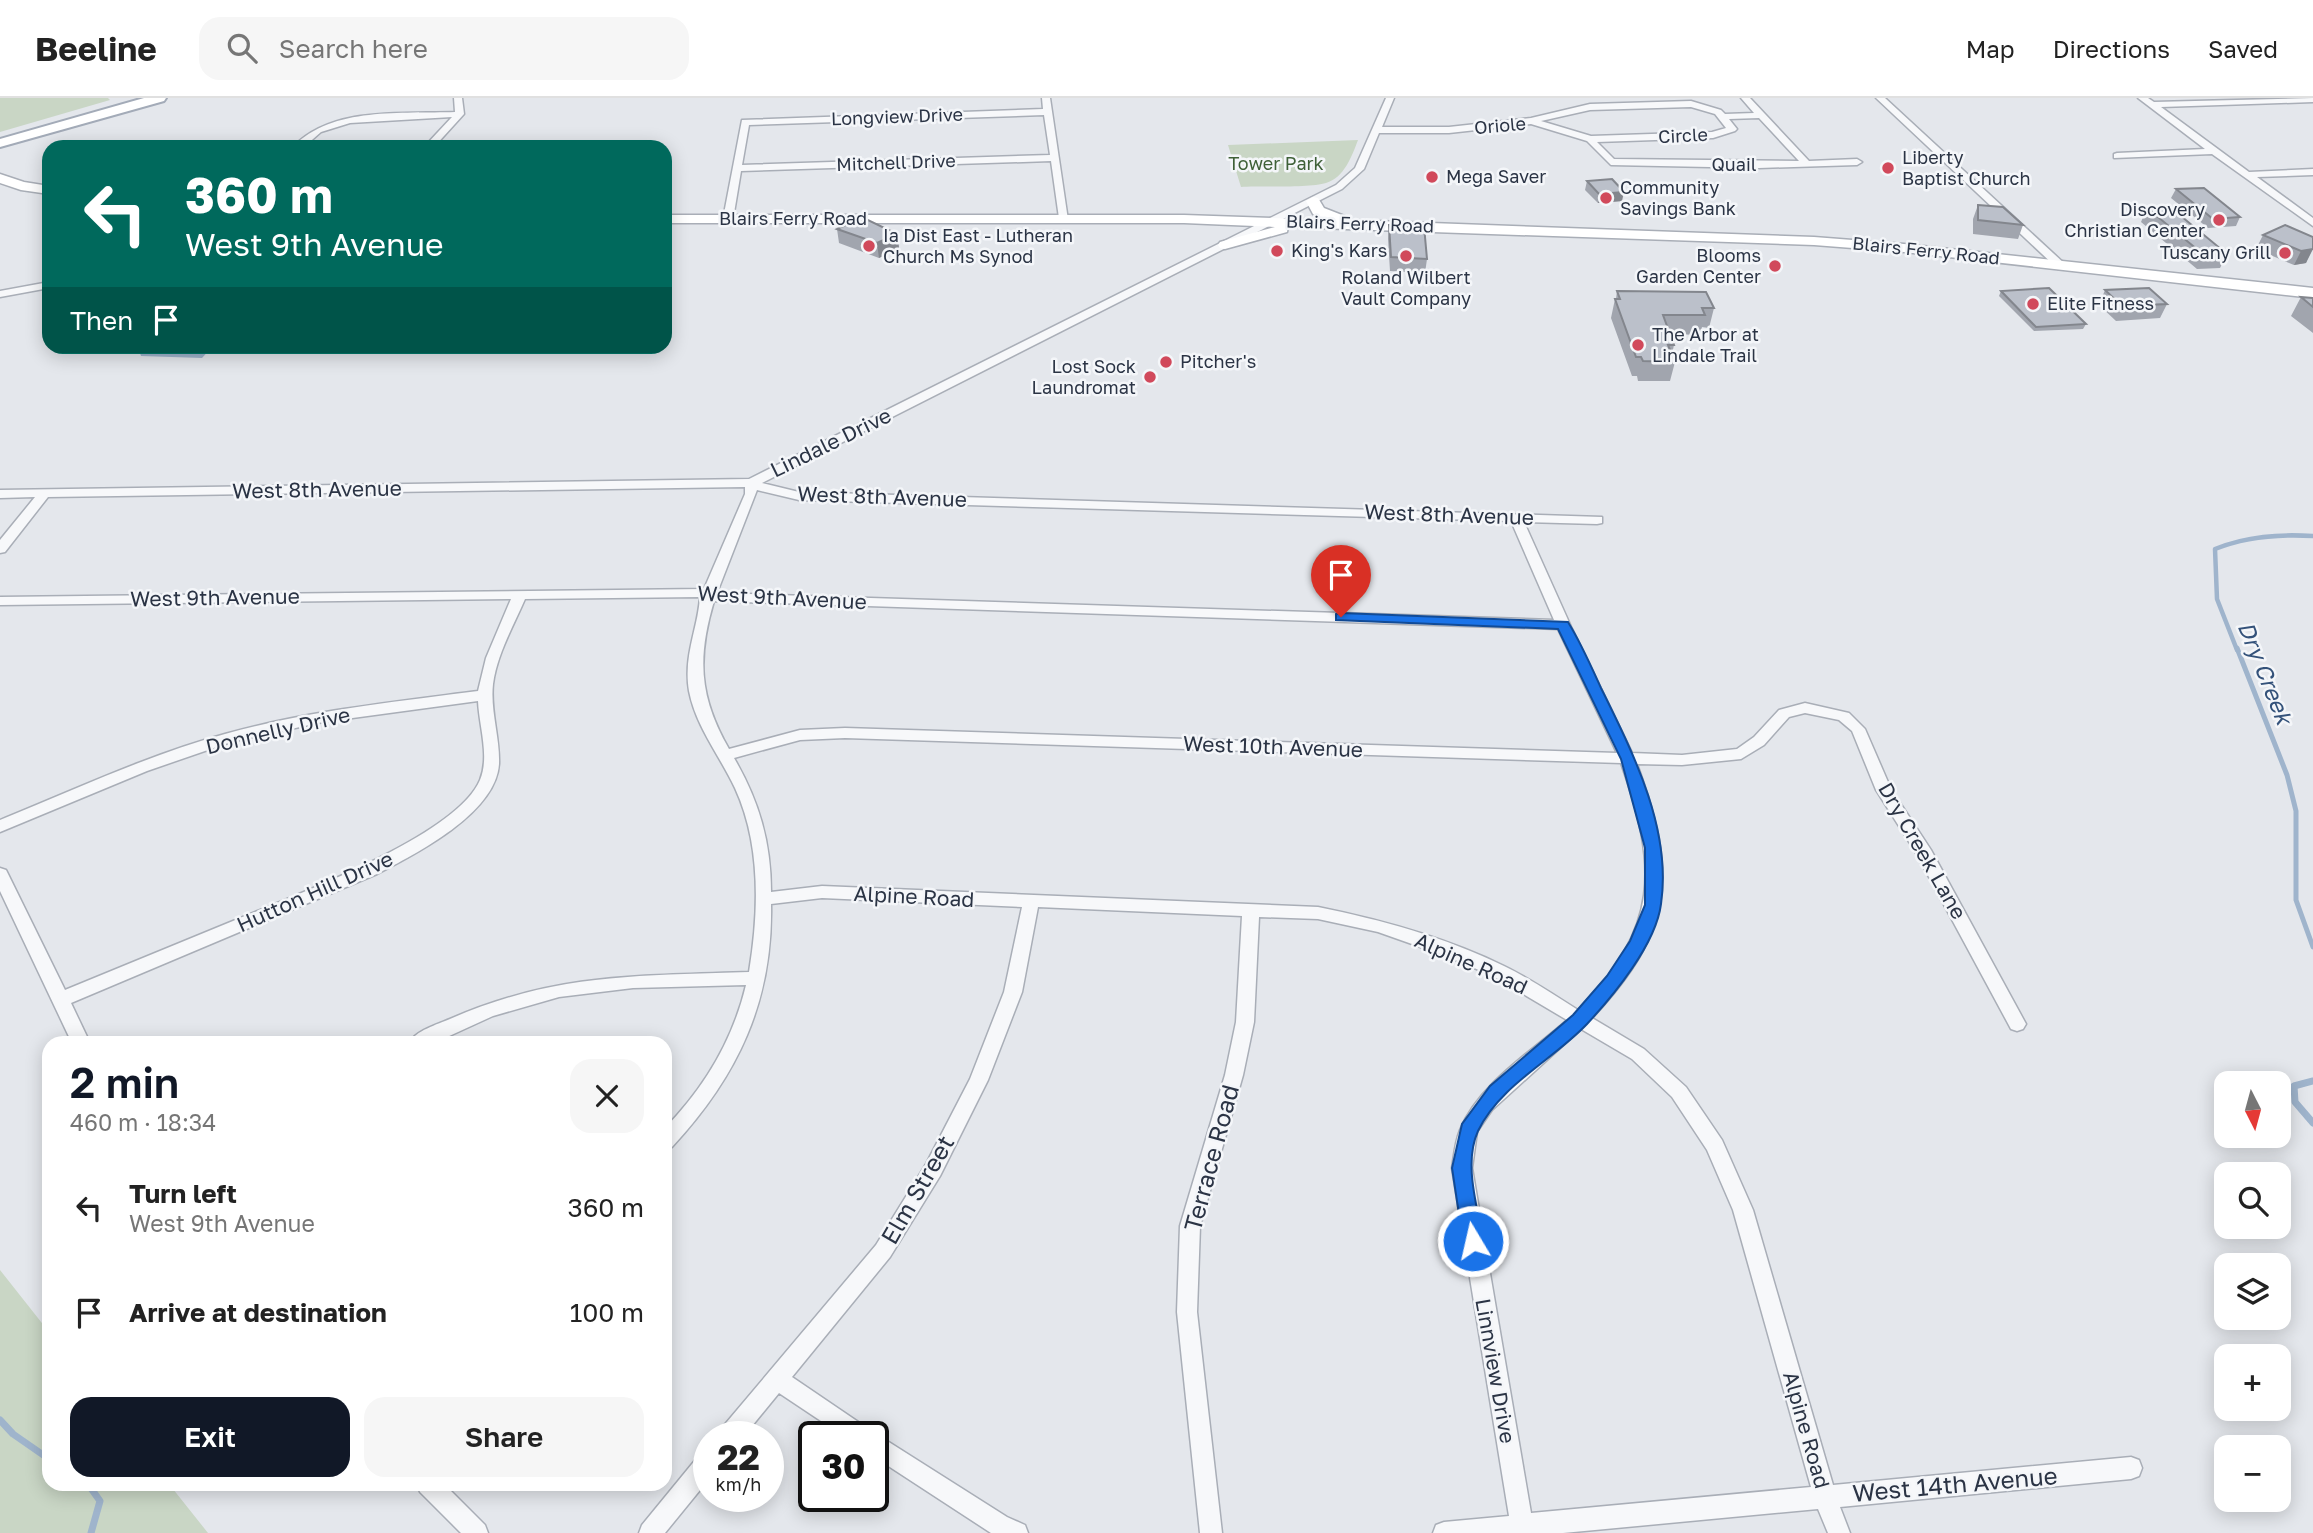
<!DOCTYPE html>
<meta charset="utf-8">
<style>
:root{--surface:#fff;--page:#f6f6f6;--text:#222;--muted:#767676;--line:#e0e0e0;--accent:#111827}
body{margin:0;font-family:"Golos Text",sans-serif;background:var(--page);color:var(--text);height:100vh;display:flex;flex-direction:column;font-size:26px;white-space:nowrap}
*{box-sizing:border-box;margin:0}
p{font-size:23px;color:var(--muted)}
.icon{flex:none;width:38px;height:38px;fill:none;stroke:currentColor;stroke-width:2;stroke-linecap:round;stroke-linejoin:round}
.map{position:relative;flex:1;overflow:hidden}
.drawer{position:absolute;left:42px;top:938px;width:630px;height:455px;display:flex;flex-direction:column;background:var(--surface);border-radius:21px;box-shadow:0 4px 18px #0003}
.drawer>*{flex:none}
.hud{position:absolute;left:42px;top:42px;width:630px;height:214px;border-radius:21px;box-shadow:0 4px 18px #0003;background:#00695c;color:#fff;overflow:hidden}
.needle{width:46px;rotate:174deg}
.controls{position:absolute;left:2214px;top:973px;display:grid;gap:14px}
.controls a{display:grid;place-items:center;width:77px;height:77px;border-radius:14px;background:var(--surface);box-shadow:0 4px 18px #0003;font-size:35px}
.speed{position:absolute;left:693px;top:1323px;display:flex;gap:14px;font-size:35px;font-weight:700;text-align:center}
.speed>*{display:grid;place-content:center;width:91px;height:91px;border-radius:50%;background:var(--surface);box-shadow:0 4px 18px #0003;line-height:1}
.speed small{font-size:18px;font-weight:400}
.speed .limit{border:4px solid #111;border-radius:10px;background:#fff;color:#111}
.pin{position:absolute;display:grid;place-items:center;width:60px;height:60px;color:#fff;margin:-72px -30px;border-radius:50% 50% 50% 0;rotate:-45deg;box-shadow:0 0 7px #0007}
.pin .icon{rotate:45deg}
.me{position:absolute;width:77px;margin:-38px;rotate:351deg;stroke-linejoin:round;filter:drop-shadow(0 0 5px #0008)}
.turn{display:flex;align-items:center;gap:24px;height:147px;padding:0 28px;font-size:32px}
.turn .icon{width:91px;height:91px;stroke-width:2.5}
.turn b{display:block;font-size:49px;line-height:60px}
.then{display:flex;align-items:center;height:66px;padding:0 28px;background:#0003;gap:14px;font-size:26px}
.round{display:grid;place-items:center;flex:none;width:74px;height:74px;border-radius:21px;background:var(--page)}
.overview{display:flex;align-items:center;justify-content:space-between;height:119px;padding:0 28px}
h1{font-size:42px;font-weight:600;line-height:52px;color:var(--accent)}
.action{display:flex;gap:14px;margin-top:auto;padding:14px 28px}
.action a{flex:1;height:80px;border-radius:21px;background:var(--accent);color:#fff;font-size:28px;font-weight:600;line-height:80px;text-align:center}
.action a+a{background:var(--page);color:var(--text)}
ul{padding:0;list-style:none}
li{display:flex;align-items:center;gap:21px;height:105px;padding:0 28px}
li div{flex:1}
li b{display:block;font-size:26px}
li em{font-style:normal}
header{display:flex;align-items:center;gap:42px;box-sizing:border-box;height:98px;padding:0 35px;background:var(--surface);border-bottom:2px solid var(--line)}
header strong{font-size:33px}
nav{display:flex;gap:38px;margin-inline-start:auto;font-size:24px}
.search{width:490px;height:63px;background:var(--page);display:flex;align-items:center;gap:18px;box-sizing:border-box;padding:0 24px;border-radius:21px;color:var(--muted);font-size:26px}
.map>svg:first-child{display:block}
.green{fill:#c9d6c5}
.water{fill:#9fb4cc}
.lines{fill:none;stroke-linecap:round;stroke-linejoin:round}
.stream-far2{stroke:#9fb4cc;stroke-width:4.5}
.stream-far1{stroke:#9fb4cc;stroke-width:5}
.stream{stroke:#9fb4cc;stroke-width:7}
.minor-casing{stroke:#a9aeb7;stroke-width:3}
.secondary-casing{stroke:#a9aeb7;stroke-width:3}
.primary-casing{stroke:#a3abb8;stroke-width:4}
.minor{fill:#f7f8fa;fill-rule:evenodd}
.secondary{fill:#fff;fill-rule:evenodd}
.primary{fill:#fff;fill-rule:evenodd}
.wall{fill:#a1a5ae}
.shaded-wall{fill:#83868d}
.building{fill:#bbc0ca;stroke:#83868d;stroke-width:2}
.route{fill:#1a73e8;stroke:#114b97;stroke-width:2}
.poi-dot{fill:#d1495b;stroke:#f4f6f9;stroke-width:2.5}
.labels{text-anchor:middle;stroke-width:5;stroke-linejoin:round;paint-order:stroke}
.far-street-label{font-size:18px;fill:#2b3445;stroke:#f4f6f9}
.far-poi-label{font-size:18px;fill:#2b3445;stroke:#f4f6f9;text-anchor:start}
.far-park-label{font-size:18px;fill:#3f6138;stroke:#f4f6f9}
.street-label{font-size:21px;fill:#2b3445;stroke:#f4f6f9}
.water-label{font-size:23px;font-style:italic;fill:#34527a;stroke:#f4f6f9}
.near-street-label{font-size:24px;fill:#2b3445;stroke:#f4f6f9}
</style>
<header>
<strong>Beeline</strong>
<div class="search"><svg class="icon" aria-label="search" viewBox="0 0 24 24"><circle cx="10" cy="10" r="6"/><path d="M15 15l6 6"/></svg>Search here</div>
<nav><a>Map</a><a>Directions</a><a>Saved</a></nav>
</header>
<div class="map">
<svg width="2313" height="1435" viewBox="0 0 2313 1435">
<rect width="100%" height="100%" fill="#e4e7ec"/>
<path class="green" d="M0,0h108l2,2 -110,32z
M1358,42c-6,16 -14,38 -32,43 -16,5 -66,3 -85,4l-13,-42z
M0,1172l49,62v152h120l39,49h-208z"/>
<path class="water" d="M165,248h47v1l-10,11 -61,-2 -1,-3z"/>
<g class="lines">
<path class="stream-far2" d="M2237,552l-20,-51 -2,-50c32,-13 64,-15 98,-13"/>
<path class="stream-far1" d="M2237,550l50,127 9,36v89l17,47"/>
<path class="stream" d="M2313,983l-19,5 1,16 18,21
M0,1322l13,14 36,25
M88,1386l12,17 -9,32"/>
<g class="minor-casing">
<path id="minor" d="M454,0h8l2,16 -30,33h-10l28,-30 -102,6 -29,9 -17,15h-11c39,-41 110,-33 162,-35z
M1042,0h8l18,122 -9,-2 -8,-57 -310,10 -8,48 -5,3 -5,-3 19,-99 301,-11zM1044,17l6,40 -308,10 7,-40z
M1386,0h8l-12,29h67l82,-9 59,-14 101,-3 30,9 4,4 29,-1 -13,-15h9l59,63 48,-2 5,3 -5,3 -98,3 -148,-3 -24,-24 -56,-17 -82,9h-70l-15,36 -22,20 -580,294 37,9 803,25v6l-5,1 -73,-2 48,107 60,124 50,2 55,-6 17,-12 25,-27 26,-7 44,10 16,16 26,60 40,61 95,174 -3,5 -6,2 -6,-2 -95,-176 -40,-63 -24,-59 -13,-11 -34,-7 -16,4 -25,28 -23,14 -59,6 -45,-1c40,111 38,165 -45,254l52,31 42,38 36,53 31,70 80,275 298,-28 8,3 3,8 -3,8 -8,3 -291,28 10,26h-22l-10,-24 -255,24h-130l3,-8 8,-3 65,-6 -57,-348c2,-12 3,-26 8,-38 19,-46 71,-78 107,-110l-74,-44 -47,-20 -68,-24 -60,-13 -59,-2 -5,105 -11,53 -43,151 -3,86 25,221h-22l-23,-221 3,-86 45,-151 11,-53 6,-106 -204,-9 -16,85 -34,88 -48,96 -50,81 -98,120 81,55 134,85 18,8 3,8h-37l-118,-77v-19h-28l-66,-44 -36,44h-25l3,-8 155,-184 50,-81 44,-85 34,-87 18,-85 -200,-9 -51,6c2,97 -33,172 -99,243l-7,2v-21c39,-40 68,-88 81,-143l-113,3 -74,9 -66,19 -59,27h-25c6,-12 29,-19 41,-24 105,-46 188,-43 299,-47 10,-60 12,-128 -14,-184 -15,-32 -39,-61 -46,-97 -6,-36 9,-62 11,-94l-175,2c-12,28 -28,55 -32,85 -3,27 7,53 6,80 -3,49 -83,90 -122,110l-306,129 19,40h-18l-72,-152v-23l6,2 2,4 57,116c56,-23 112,-46 168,-69 57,-24 223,-84 247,-141 10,-24 -1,-54 -2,-79l-155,21 -92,20 -84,29 -147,61v-12c74,-30 148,-65 225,-86 82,-23 168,-32 253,-43l8,-33 25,-59 -511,6v-8l704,-8 41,-95v-7l-697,10 -43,55 -5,1v-13l35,-43 -35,1v-8l749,-11 587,-294 19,-17zM1691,9l24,7 11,14 -14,4 -121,4 -50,-15 49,-11zM1759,20l40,43 -185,-2 -17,-17 116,-4 22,-7 2,-2 -8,-10zM757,392l42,10 712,21 43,99 -837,-27zM714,503l844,28 59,124 -772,-25 -45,2 -71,19c-30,-52 -32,-91 -15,-148zM845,640l776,25c37,105 39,164 -43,247 -24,-15 -49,-32 -74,-44 -59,-29 -122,-46 -186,-59l-496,-21 -51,6c0,-50 -12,-91 -37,-134l66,-18zM1581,931l51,30 40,38 35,53 26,60 78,277 -280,26 -59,-345 5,-36 15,-22z
M1876,0h9l181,167v4h-8z
M2138,0h10l6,4 159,-4v4l-152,5 88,65 64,-3v6l-56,2 56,41v8l-101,-72 -98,4v-4l3,-1 88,-4z
M49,184v6l-49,9v-6z
M709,1352v29l-44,54h-26l3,-8 59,-72z
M417,1386h27l41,41 3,8h-27l-41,-41z"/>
</g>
<g class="secondary-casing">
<path id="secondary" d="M0,76l24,8 25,4v8l-28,-4 -21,-7z
M1313,99l5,1 6,10 23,9 2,3 465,17 90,7 409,44v10l-409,-46 -90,-7 -526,-18 -1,5 -62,17 -5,-1 -2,-3 2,-3 55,-15 -91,-4h-519v-8h519l144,5 -15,-6 -7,-13z"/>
</g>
<g class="primary-casing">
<path id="primary" d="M144,0h22l-2,3 -164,46v-8z"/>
</g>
<use href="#minor" class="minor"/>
<use href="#secondary" class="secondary"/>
<use href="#primary" class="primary"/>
</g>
<path class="wall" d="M1587,83l35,20 -24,2 -13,-13z
M2176,91l64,28 -4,9 -28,2 -37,-30z
M1978,107l45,20 -5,14 -45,-5v-15z
M2147,110l80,46 -7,14 -23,1 -56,-47z
M1389,127l38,34 -2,14 -35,-2 -2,-32z
M837,131l60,5 2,14 -20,10 -40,-15z
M2263,137l50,2 -7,26 -12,2 -38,-16z
M2105,192l62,14 -7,14 -44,3 -17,-16z
M1617,193l97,17 -5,20 -7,-1 -2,8 -30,-1 4,11 -2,9 3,8 -5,19h-32l-1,-5h-5l-21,-58 4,-19h1z
M2001,193l85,33 -3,5 -49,2 -35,-35z
M2301,199l12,1v35l-22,-17z"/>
<path class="shaded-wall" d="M1624,94l-2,9 -24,2 1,-9z
M897,136l2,14 -20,10 -2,-15z
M2313,151l-7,14 -12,2 7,-14z"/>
<path class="building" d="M1612,81l12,13 -25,2 -12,-13z
M2204,90l36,29 -27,2 -37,-30z
M1978,107l25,2 20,18 -45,-5z
M2170,109l57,47 -23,1 -57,-47z
M856,122l6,2 6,-2 29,14 -20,9 -40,-14z
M1389,127l35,1 3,33 -36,-2z
M2285,127l28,12v12l-12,2 -38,-16z
M2049,190l37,36 -50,3 -35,-36z
M2149,190l18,16 -45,2 -17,-16z
M1617,193l89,1 8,16h-12l3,7h-42l11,30h-6l7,17 -32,-1 -2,-4h-5l-21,-58h5z
M2301,199l12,1v9z"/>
<path class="route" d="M1341,515l227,9c13,21 23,44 33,66 32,65 71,141 60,216 -5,40 -47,91 -74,120 -34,36 -87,61 -109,107 -15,33 0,77 5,110l-3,6 -7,3 -7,-3 -3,-6 -11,-73 10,-44 28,-38 83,-71 34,-39 23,-35 15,-36v-57l-24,-89 -63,-130 -222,-9v-6z"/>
<g class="poi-dot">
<circle cx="1888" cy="70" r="7"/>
<circle cx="1432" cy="79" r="7"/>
<circle cx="1606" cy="100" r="7"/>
<circle cx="2219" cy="122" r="7"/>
<circle cx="869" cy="148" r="7"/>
<circle cx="1277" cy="153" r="7"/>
<circle cx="2285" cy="155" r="7"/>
<circle cx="1406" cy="158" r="7"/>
<circle cx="1775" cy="168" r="7"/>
<circle cx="2033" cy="206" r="7"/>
<circle cx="1638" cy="247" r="7"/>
<circle cx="1166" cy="264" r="7"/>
<circle cx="1150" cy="279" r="7"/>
</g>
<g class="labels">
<g class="far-street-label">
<text transform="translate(897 19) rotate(-2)" y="6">Longview Drive</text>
<text transform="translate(1500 28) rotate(-5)" y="6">Oriole</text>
<text transform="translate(1683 38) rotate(-3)" y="6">Circle</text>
<text transform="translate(896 65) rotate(-2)" y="6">Mitchell Drive</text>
<text x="1734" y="73">Quail</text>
<text x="793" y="127">Blairs Ferry Road</text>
<text transform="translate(1360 126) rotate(2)" y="6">Blairs Ferry Road</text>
<text transform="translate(1926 153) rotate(6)" y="6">Blairs Ferry Road</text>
</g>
<g class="far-poi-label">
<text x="1902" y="66">Liberty<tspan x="1902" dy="21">Baptist Church</tspan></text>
<text x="1446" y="85">Mega Saver</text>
<text x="1620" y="96">Community<tspan x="1620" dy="21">Savings Bank</tspan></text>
<text x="2205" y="118" text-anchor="end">Discovery<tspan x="2205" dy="21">Christian Center</tspan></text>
<text x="883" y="144">Ia Dist East - Lutheran<tspan x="883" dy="21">Church Ms Synod</tspan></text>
<text x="1291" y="159">King's Kars</text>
<text x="2271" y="161" text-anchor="end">Tuscany Grill</text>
<text x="1761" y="164" text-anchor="end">Blooms<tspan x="1761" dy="21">Garden Center</tspan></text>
<text x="1406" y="186" text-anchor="middle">Roland Wilbert<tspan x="1406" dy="21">Vault Company</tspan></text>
<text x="2047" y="212">Elite Fitness</text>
<text x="1652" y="243">The Arbor at<tspan x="1652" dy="21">Lindale Trail</tspan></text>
<text x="1180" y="270">Pitcher's</text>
<text x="1136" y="275" text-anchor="end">Lost Sock<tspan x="1136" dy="21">Laundromat</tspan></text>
</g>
<g class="far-park-label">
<text x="1276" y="72">Tower Park</text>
</g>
<g class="street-label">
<text transform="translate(831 345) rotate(-26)" y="7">Lindale Drive</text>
<text transform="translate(317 392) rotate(-1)" y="7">West 8th Avenue</text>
<text transform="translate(882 399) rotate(2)" y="7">West 8th Avenue</text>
<text transform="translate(1449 417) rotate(2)" y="7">West 8th Avenue</text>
<text transform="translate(215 500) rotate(-1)" y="7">West 9th Avenue</text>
<text transform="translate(782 500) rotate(3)" y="7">West 9th Avenue</text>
<text transform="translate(278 633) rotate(-13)" y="7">Donnelly Drive</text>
<text transform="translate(1273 649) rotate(2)" y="7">West 10th Avenue</text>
<text transform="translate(1922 753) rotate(60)" y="7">Dry Creek Lane</text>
<text transform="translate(315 794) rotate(-24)" y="7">Hutton Hill Drive</text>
<text transform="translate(914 799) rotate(3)" y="7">Alpine Road</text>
<text transform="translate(1471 866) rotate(24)" y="7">Alpine Road</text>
<text transform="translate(1495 1273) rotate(80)" y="7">Linnview Drive</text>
<text transform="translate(1806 1332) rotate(74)" y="7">Alpine Road</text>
</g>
<g class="water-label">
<text transform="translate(2265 575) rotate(68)" y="8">Dry Creek</text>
</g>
<g class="near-street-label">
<text transform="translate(1212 1060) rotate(-75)" y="8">Terrace Road</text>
<text transform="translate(918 1092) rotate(-60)" y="8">Elm Street</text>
<text transform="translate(1955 1387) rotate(-5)" y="8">West 14th Avenue</text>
</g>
</g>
</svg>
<div class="controls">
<a><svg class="needle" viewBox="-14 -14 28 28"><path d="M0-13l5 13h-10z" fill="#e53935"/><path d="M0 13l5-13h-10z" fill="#767676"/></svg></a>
<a><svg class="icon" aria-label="search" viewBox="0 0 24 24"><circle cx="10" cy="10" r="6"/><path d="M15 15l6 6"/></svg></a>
<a><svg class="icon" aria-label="layers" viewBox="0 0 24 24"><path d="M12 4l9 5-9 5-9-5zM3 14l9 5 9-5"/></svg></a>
<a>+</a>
<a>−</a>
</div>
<div class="speed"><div>22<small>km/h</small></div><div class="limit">30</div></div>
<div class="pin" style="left:1341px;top:519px;background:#d93025"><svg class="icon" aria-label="arrive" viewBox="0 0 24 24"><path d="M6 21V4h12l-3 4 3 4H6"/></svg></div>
<svg class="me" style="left:1473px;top:1143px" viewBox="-20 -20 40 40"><circle r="17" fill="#1a73e8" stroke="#fff" stroke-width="3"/><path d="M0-11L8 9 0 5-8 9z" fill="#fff"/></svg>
<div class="hud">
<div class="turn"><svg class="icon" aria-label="left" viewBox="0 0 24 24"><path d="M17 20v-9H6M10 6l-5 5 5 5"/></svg><div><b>360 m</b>West 9th Avenue</div></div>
<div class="then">Then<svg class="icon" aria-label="arrive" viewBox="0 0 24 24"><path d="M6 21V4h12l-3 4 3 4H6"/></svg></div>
</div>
<section class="drawer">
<div class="overview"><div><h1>2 min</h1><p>460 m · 18:34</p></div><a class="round"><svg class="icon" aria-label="close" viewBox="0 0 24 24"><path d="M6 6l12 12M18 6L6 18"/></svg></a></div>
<ul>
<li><svg class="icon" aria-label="left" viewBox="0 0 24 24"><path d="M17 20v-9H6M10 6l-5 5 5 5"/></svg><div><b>Turn left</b><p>West 9th Avenue</p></div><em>360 m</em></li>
<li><svg class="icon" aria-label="arrive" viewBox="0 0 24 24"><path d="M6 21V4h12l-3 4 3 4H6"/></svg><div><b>Arrive at destination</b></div><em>100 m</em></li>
</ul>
<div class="action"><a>Exit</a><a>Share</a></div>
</section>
</div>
